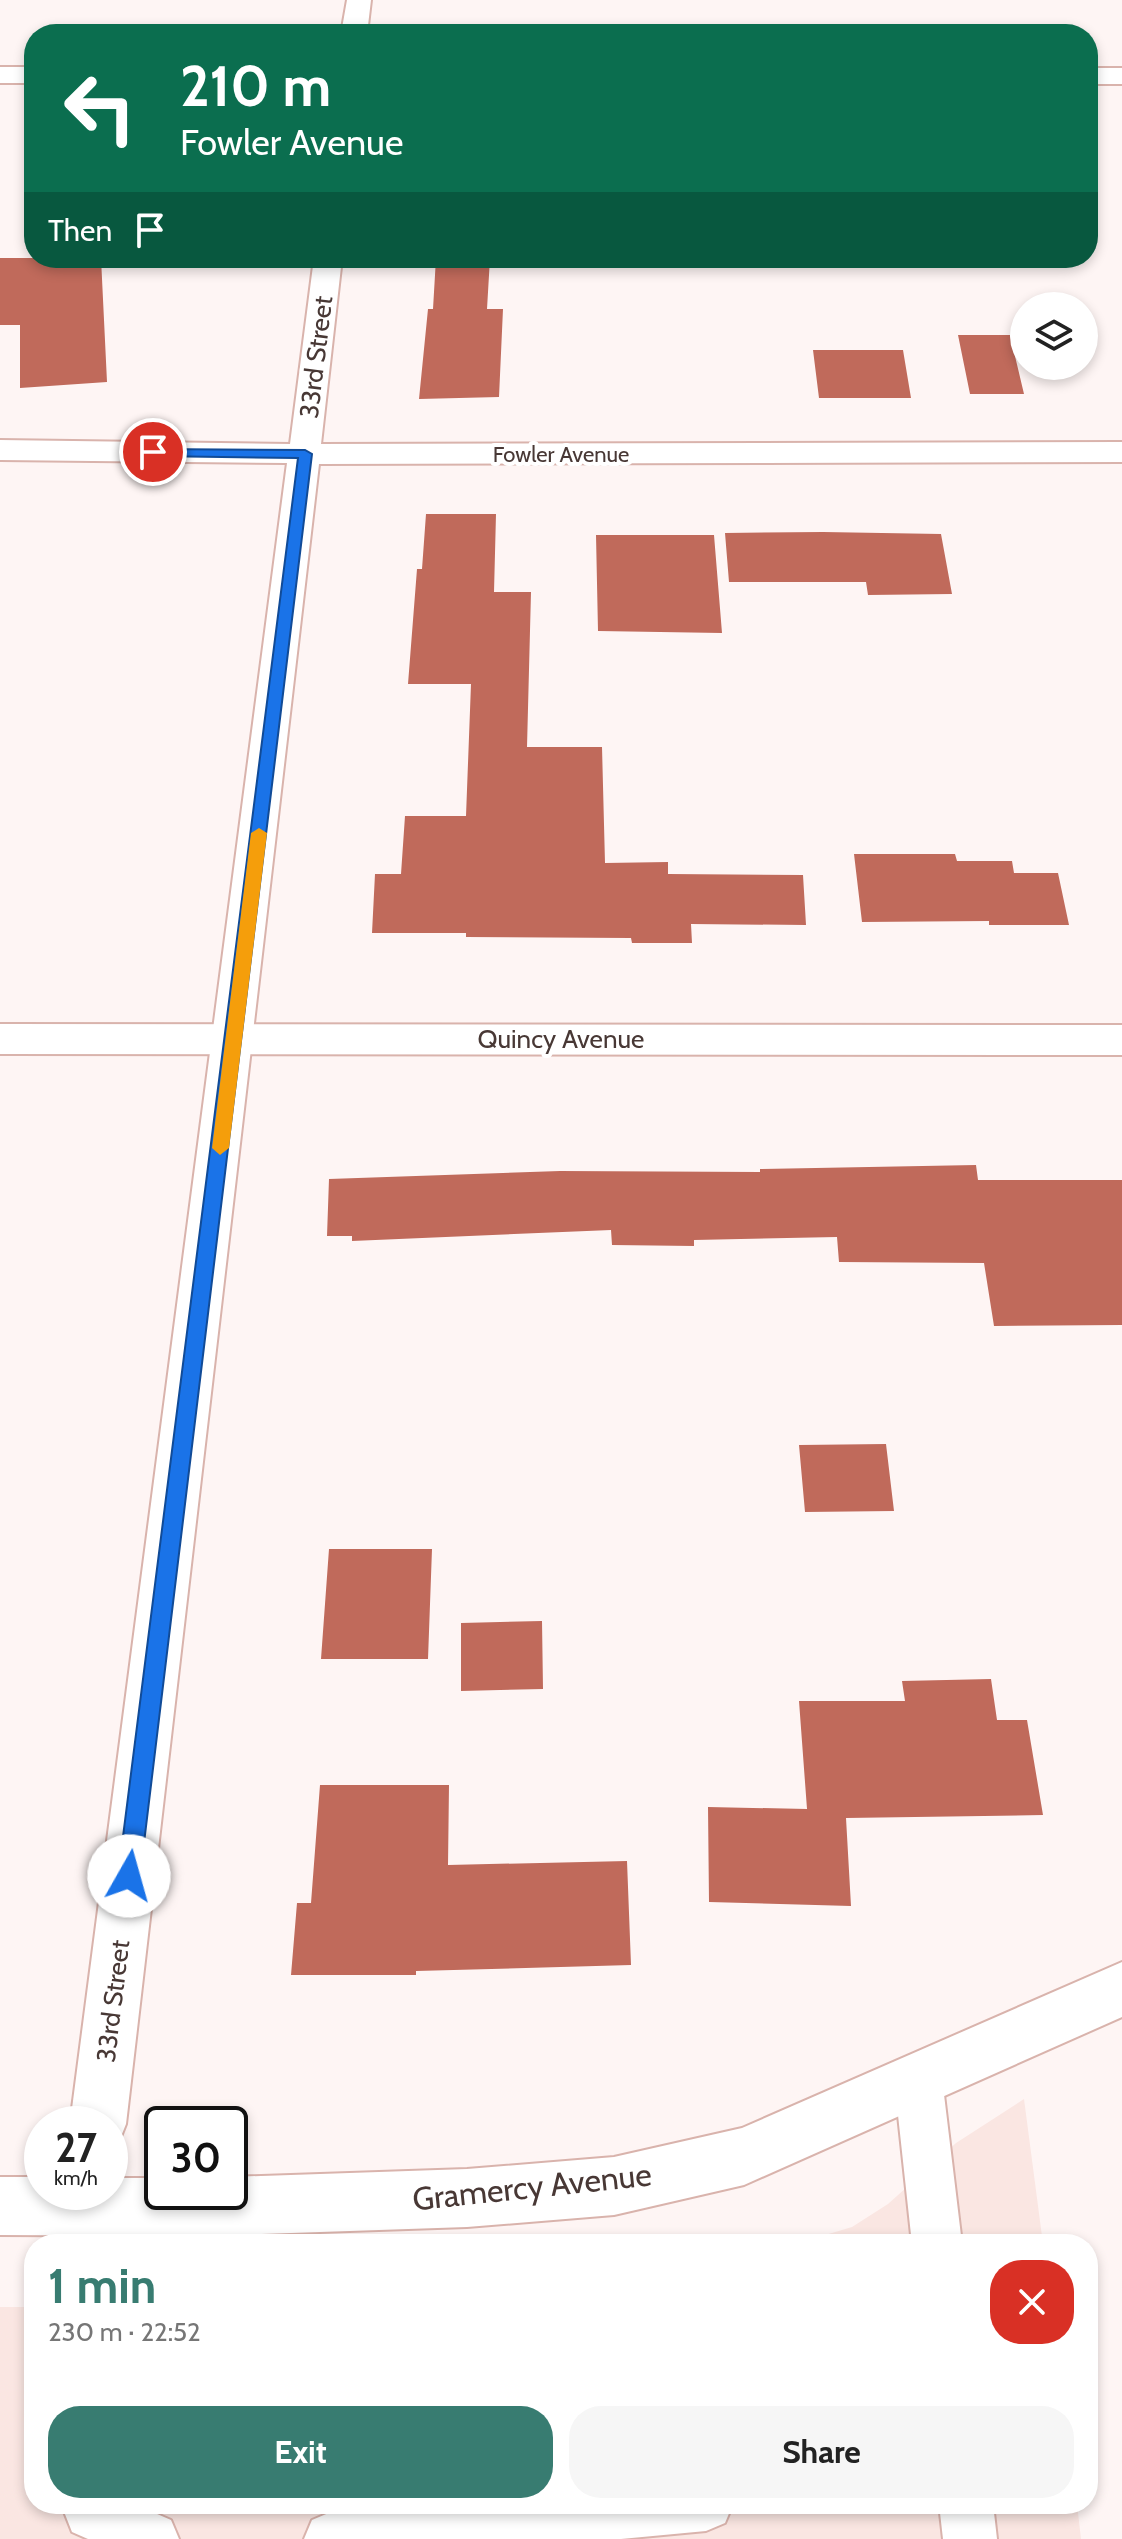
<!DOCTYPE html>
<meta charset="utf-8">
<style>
:root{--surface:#fff;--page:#f6f6f6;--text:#222;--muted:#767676;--accent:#387c71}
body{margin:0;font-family:Cabin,sans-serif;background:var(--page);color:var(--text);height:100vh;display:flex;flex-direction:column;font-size:30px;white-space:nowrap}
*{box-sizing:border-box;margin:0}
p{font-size:26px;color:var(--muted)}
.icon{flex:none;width:44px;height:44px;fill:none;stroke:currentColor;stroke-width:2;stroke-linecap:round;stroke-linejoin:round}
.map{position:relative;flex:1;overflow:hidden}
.details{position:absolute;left:24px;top:2234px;width:1074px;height:280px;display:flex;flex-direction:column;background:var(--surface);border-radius:32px;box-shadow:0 4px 12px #0003}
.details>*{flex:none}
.guide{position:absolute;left:24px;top:24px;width:1074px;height:244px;border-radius:32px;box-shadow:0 4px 12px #0003;background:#0b6e4f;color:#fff;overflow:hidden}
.fabs{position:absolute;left:1010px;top:292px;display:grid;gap:16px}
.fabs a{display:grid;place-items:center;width:88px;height:88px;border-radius:50%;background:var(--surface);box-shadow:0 4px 12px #0003;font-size:40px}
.speed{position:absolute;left:24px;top:2106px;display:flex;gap:16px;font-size:40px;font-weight:700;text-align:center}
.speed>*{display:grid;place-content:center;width:104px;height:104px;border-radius:50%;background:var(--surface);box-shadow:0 4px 12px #0003;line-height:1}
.speed small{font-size:20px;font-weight:400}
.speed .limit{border:4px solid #111;border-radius:12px;background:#fff;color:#111}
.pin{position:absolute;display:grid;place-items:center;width:68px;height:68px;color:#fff;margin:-34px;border:4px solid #fff;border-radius:50%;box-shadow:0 2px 8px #0007}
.me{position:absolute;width:88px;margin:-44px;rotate:7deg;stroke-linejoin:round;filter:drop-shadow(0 0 6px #0008)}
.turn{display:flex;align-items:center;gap:28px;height:168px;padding:0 24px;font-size:36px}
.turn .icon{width:104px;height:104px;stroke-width:2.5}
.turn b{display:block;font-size:56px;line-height:68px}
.then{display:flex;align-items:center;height:76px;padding:0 24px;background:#0003;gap:16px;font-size:30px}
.round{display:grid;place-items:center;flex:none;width:84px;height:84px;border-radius:32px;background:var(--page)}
.overview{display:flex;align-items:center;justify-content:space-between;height:136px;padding:0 24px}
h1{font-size:48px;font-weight:700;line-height:60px;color:var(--accent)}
.action{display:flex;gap:16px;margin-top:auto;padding:16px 24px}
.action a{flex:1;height:92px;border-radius:32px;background:var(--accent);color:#fff;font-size:32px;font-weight:700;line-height:92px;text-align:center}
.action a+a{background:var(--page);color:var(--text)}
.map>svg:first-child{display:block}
.built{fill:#fae6e2}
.building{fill:#c06a5b}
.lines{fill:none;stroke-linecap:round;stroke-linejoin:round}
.lane-casing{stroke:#d9b3ac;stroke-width:4}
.street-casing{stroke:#d9b3ac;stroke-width:4}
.secondary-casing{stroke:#d9b3ac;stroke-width:4}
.lane{fill:#fff;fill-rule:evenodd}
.street{fill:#fff;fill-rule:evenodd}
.secondary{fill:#fff;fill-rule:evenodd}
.route{fill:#1a73e8;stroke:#114b97;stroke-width:2}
.slow{fill:#f59e0b}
.labels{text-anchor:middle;stroke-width:8;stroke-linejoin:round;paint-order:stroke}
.far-street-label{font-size:22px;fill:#483835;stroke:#fff}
.street-label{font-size:26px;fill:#483835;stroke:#fff}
.near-street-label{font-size:32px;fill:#483835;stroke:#fff}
</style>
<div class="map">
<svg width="1122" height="2539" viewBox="0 0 1122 2539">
<rect width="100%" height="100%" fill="#fef5f4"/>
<path class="built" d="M1024,2099l19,145h-248l57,-17 36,-23 68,-61z
M0,2307h34v197h1043l4,35h-1081z"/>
<path class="building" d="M0,258h101l6,124 -87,6v-63h-20z
M436,258h54l-3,51h16l-4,88 -80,2 9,-90h5z
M958,335h52l14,59h-54z
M813,350h90l8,48h-92z
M426,514h70l-2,78h37l-4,155h75l3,116 63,-1v12l135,1 3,50 -115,-1 1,19h-60l-1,-5 -165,-1v-4h-94l3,-59h26l4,-58h61l5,-132h-63l9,-115h5z
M823,532l118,2 11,60 -84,1 -2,-13h-137l-4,-49z
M596,535h118l8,98 -124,-2z
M854,854h101l2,7h55l2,12h44l11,52h-80v-4l-127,1z
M976,1165l2,15h144v145l-128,1 -10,-63 -145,-1 -2,-25 -143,3v6l-82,-1 -1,-15 -259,11v-5h-25l2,-57 231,-8 200,1v-3z
M886,1444l8,67 -89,1 -6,-67z
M329,1549h103l-4,110h-107z
M542,1621l1,68 -82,2v-68z
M991,1679l6,41h30l16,95 -197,3 5,88 -142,-4 -1,-95 99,2 -8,-108h106l-3,-20z
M320,1785h129l-1,80 179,-4 4,104 -215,6v4h-125l6,-72h14z"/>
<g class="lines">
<g class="lane-casing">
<path id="lane" d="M918,2054l17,7 7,17 20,166h-50l-18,-166 7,-17z
M68,2192h38l6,15 -5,37h-50l5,-37z
M61,2504h73l37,16 8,19h-91l-16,-7z
M415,2504h318l-8,19 -19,8 -85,8h-317l8,-19 19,-8z
M939,2504h54l4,35h-54z"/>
</g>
<g class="street-casing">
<path id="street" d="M347,0h24l-4,34h-26z
M0,67h34v16h-34z
M1088,68h34v16h-34z
M314,258h28l-21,186 801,-2v20l-803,2 -193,1660 -8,20 -8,3v-23h-40l217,-1661 -287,-3v-20l290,4z
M1122,1962v55l-378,168 -130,30 -147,12 -261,9 -206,-1v-58h42v15h68v-14h52v14h68v-15l237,-8 147,-12 128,-29z"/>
</g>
<g class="secondary-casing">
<path id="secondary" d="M0,1024l1122,1v30l-1122,-1z"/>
</g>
<use href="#lane" class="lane"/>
<use href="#street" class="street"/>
<use href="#secondary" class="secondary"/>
</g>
<path class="route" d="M148,449l157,1 7,4 -172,1422 -3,7 -8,4 -8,-4 -3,-7 180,-1418 -145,-2 -5,-1z"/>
<path class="slow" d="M259,828l8,5 -38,315 -9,7 -8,-7 39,-315z"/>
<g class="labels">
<g class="far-street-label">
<text x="561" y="462">Fowler Avenue</text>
</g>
<g class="street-label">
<text transform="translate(316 357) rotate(-83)" y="9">33rd Street</text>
<text x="561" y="1048">Quincy Avenue</text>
<text transform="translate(113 2001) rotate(-83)" y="9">33rd Street</text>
</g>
<g class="near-street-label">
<text transform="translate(532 2187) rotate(-6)" y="11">Gramercy Avenue</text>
</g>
</g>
</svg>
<div class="fabs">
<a><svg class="icon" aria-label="layers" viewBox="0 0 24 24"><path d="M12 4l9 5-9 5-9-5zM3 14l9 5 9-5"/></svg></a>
</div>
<div class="speed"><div>27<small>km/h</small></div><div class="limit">30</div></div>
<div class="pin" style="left:153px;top:452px;background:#d93025"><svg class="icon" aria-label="arrive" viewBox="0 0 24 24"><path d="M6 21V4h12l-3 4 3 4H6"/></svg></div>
<svg class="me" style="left:129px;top:1876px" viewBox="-20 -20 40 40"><circle r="19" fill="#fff"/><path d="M0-13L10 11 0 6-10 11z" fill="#1a73e8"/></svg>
<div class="guide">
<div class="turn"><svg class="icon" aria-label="left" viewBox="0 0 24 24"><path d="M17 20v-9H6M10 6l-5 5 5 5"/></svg><div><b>210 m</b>Fowler Avenue</div></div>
<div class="then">Then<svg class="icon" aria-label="arrive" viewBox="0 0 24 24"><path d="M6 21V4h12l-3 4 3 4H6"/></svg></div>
</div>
<section class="details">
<div class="overview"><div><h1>1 min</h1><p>230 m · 22:52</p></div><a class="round" style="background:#d93025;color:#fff"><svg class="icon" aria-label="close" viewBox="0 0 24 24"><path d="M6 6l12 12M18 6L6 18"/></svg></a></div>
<div class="action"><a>Exit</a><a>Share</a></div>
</section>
</div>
